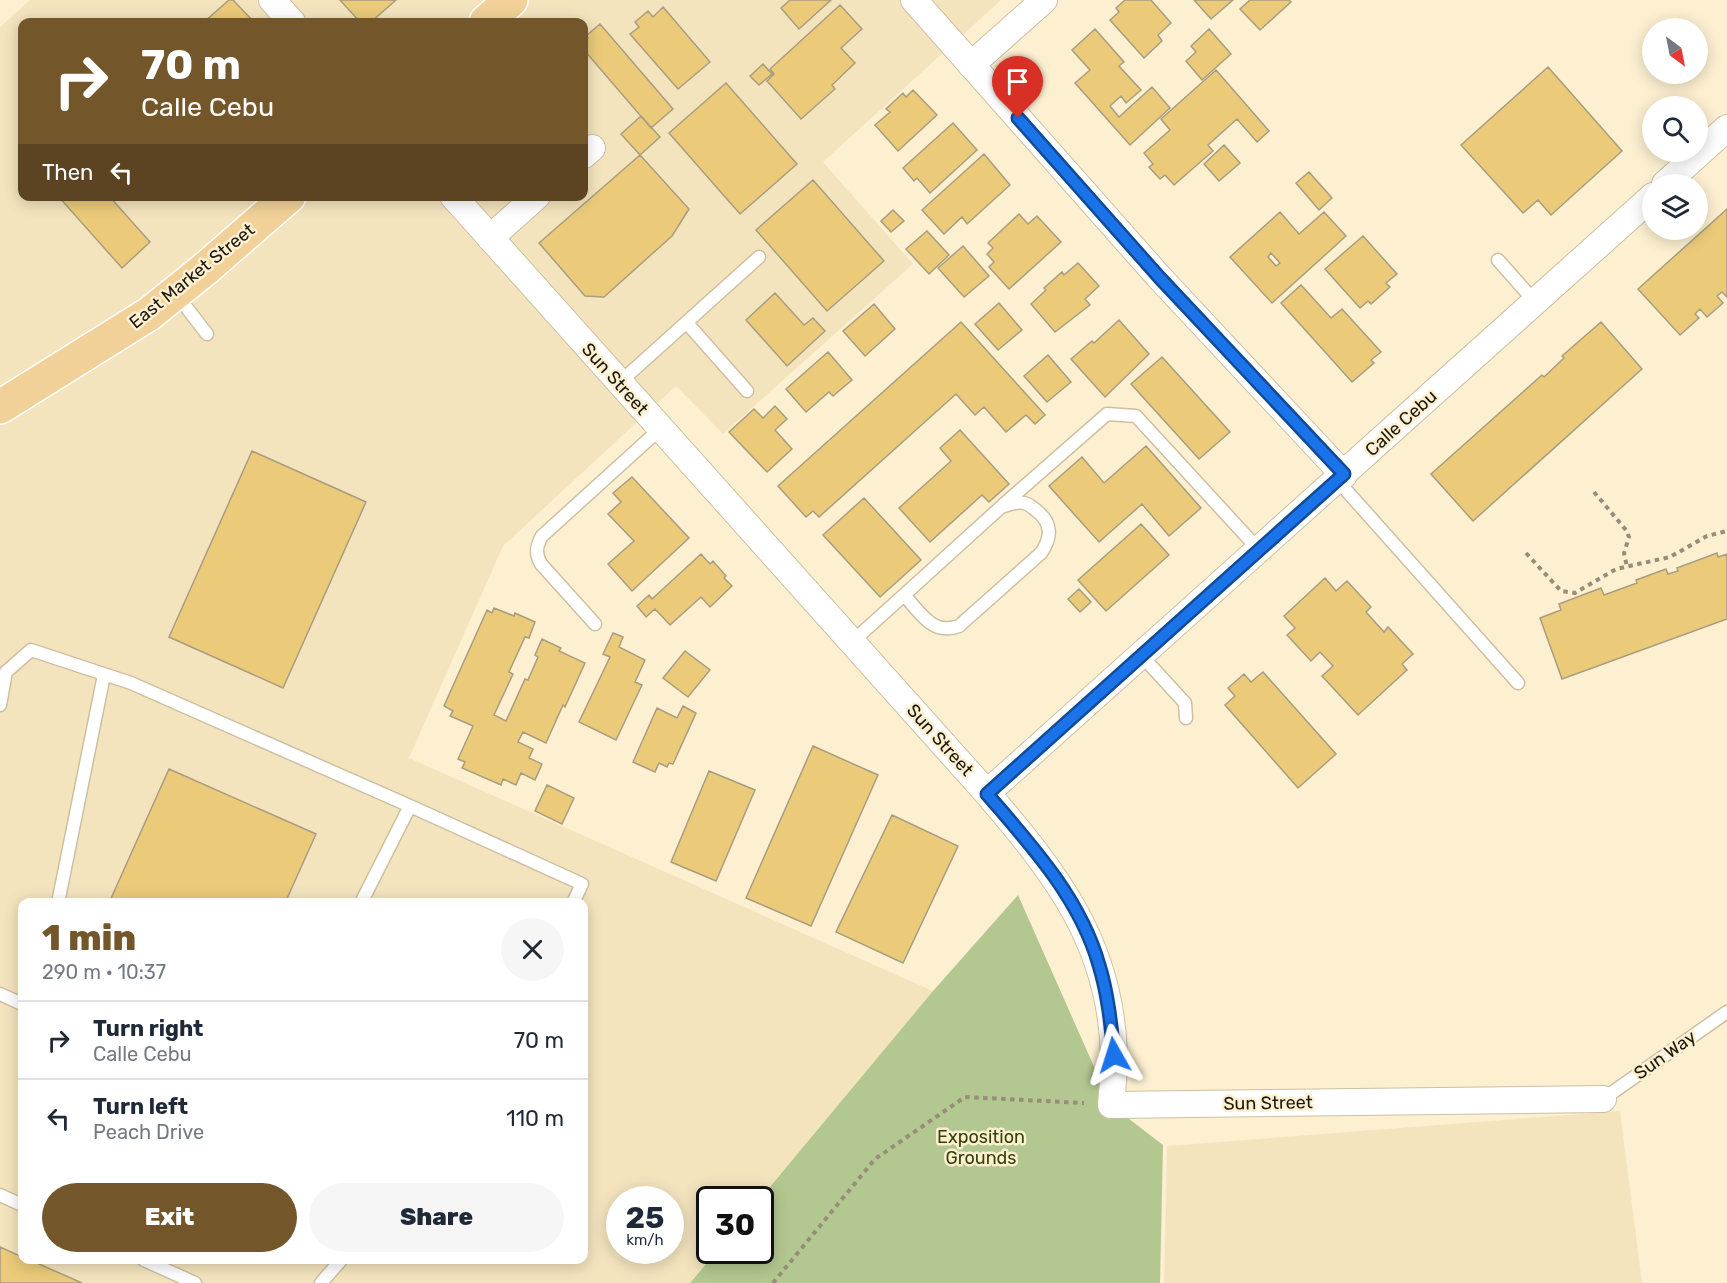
<!DOCTYPE html>
<meta charset="utf-8">
<style>
:root{--surface:#fff;--page:#f6f6f7;--text:#1f2937;--muted:#747a83;--line:#e0e1e3;--accent:#74562b}
body{margin:0;font-family:Rubik,sans-serif;background:var(--page);color:var(--text);height:100vh;display:flex;flex-direction:column;font-size:22px;white-space:nowrap}
*{box-sizing:border-box;margin:0}
p{font-size:20px;color:var(--muted)}
.icon{flex:none;width:33px;height:33px;fill:none;stroke:currentColor;stroke-width:2;stroke-linecap:round;stroke-linejoin:round}
.map{position:relative;flex:1;overflow:hidden}
.details{position:absolute;left:18px;top:898px;width:570px;height:366px;display:flex;flex-direction:column;background:var(--surface);border-radius:12px;box-shadow:0 3px 15px #0003}
.details>*{flex:none}
.top-card{position:absolute;left:18px;top:18px;width:570px;height:183px;border-radius:12px;box-shadow:0 3px 15px #0003;background:#74562b;color:#fff;overflow:hidden}
.needle{width:39px;rotate:148deg}
.buttons{position:absolute;left:1642px;top:18px;display:grid;gap:12px}
.buttons a{display:grid;place-items:center;width:66px;height:66px;border-radius:50%;background:var(--surface);box-shadow:0 3px 15px #0003;font-size:30px}
.speed{position:absolute;left:606px;top:1186px;display:flex;gap:12px;font-size:30px;font-weight:700;text-align:center}
.speed>*{display:grid;place-content:center;width:78px;height:78px;border-radius:50%;background:var(--surface);box-shadow:0 3px 15px #0003;line-height:1}
.speed small{font-size:15px;font-weight:400}
.speed .limit{border:3px solid #111;border-radius:9px;background:#fff;color:#111}
.pin{position:absolute;display:grid;place-items:center;width:51px;height:51px;color:#fff;margin:-62px -26px;border-radius:50% 50% 50% 0;rotate:-45deg;box-shadow:0 0 6px #0007}
.pin .icon{rotate:45deg}
.me{position:absolute;width:66px;margin:-33px;rotate:354deg;stroke-linejoin:round;filter:drop-shadow(0 0 4px #0008)}
.turn{display:flex;align-items:center;gap:21px;height:126px;padding:0 24px;font-size:27px}
.turn .icon{width:78px;height:78px;stroke-width:2.5}
.turn b{display:block;font-size:42px;line-height:51px}
.then{display:flex;align-items:center;height:57px;padding:0 24px;background:#0003;gap:12px;font-size:22px}
.round{display:grid;place-items:center;flex:none;width:63px;height:63px;border-radius:32px;background:var(--page)}
.overview{display:flex;align-items:center;justify-content:space-between;height:102px;padding:0 24px}
h1{font-size:36px;font-weight:800;line-height:45px;color:var(--accent)}
.action{display:flex;gap:12px;margin-top:auto;padding:12px 24px}
.action a{flex:1;height:69px;border-radius:36px;background:var(--accent);color:#fff;font-size:24px;font-weight:800;line-height:69px;text-align:center}
.action a+a{background:var(--page);color:var(--text)}
ul{padding:0;list-style:none}
li{display:flex;align-items:center;gap:18px;height:78px;padding:0 24px;border-top:2px solid var(--line)}
li div{flex:1}
li b{display:block;font-size:22px}
li em{font-style:normal}
.map>svg:first-child{display:block}
.built{fill:#f4e4be;fill-rule:evenodd}
.green{fill:#b3c790}
.building{fill:#ebcb7a;stroke:#a99d80;stroke-width:1.5;fill-rule:evenodd}
.lines{fill:none;stroke-linecap:round;stroke-linejoin:round}
.service-casing{stroke:#cdc0a2;stroke-width:15}
.minor-casing{stroke:#cdc0a2;stroke-width:28}
.primary-casing{stroke:#fff;stroke-width:36}
.path{stroke:#978d78;stroke-width:4;stroke-dasharray:4.5 4.5;stroke-linecap:butt}
.service{stroke:#fff;stroke-width:12}
.minor{stroke:#fff;stroke-width:26}
.primary{stroke:#f1d198;stroke-width:33}
.route-casing{stroke:#114b97;stroke-width:15}
.route{stroke:#1a73e8;stroke-width:10}
.labels{text-anchor:middle;stroke-width:5;stroke-linejoin:round;paint-order:stroke}
.street-label{font-size:18px;fill:#1d180d;stroke:#fdf0d1}
.park-label{font-size:18px;fill:#324207;stroke:#fdf0d1}
</style>
<div class="map">
<svg width="1727" height="1283" viewBox="0 0 1727 1283">
<rect width="100%" height="100%" fill="#fdf0d1"/>
<path class="built" d="M30,0h971l-178,162 90,102 -190,170 -47,-48 -173,160 -94,212 524,233 -174,209h-49v51h7l-27,32h-690v-1256zM22,22h562v174h-562zM22,903h562v357h-562zM620,1200h50v51h-50z
M1620,1111l22,172h-478l3,-137z"/>
<path class="green" d="M1018,895l93,210 52,40 -3,138h-470l27,-32h43l-1,-51 174,-209z"/>
<path class="building" d="M229,0h4l21,22h-50z
M340,0h56l-25,22h-11z
M790,0h41l-32,29 -18,-21z
M1125,0h26l20,23 -13,12 4,6 -18,17 -34,-38 9,-8 -3,-4z
M1194,0h39l-22,19z
M1250,0h39l2,2 -31,28 -20,-21z
M840,5l22,24 -21,19 14,15 -23,22 3,4 -34,30 -34,-38 7,-7 -4,-5z
M663,7l47,55 -32,27 -48,-55 9,-7 -4,-5 13,-11 5,6z
M600,24l73,85 -22,19 -67,-78v-8l4,-4 -2,-2z
M1095,29l29,33 -5,4 22,24 -15,13 -5,-7 -11,10 9,11 33,-30 18,21 -40,37 -55,-62 15,-13 -18,-20z
M1209,29l22,25 -29,26 -16,-19 10,-9 -5,-6z
M763,64l9,10 -13,11 -9,-9z
M1548,67l74,84 -71,64 -13,-15 -15,13 -62,-68z
M1216,70l53,61 -12,11 -20,-23 -29,26 5,6 -39,34 -9,-10 -5,4 -11,-12 4,-3 -9,-11 26,-23 -9,-11z
M726,83l71,81 -57,50 -71,-81z
M913,90l24,25 -39,36 -23,-26 15,-13 -4,-3 17,-16 3,4z
M641,116l19,21 -20,18 -19,-21z
M953,123l24,27 -47,43 -13,-15 -3,3 -11,-13z
M1224,145l16,18 -21,18 -15,-17z
M984,154l26,31 -43,39 -5,-7 -18,17 -22,-24z
M640,155l49,54 -17,27 -68,61 -19,-1 -46,-53z
M1309,172l23,26 -13,12 -23,-27z
M813,180l71,81 -57,50 -71,-81z
M58,196h51l41,46 -28,26z
M1727,209v88l-5,-5 -5,4 6,7 -16,14 -7,-8 -5,5 4,4 -19,17 -42,-46z
M893,210l11,11 -13,11 -10,-11z
M1280,212l19,22 25,-22 22,24 -74,67 -42,-46zM1271,253l9,10 -4,3 -8,-9z
M1019,214l9,10 9,-8 24,26 -52,47 -20,-22 5,-5 -7,-8 6,-6 -5,-5z
M927,231l22,24 -20,19 -23,-25z
M1363,236l34,38 -11,9 4,4 -19,17 -3,-3 -8,7 -35,-39z
M963,246l26,30 -25,21 -26,-29z
M1078,263l21,23 -14,13 5,6 -35,27 -24,-28 15,-14 -2,-2 18,-16 2,3z
M1301,285l30,33 11,-9 39,43 -10,8 3,3 -22,19 -71,-79z
M775,293l29,32 9,-7 12,13 -38,35 -41,-46z
M999,303l23,27 -24,20 -23,-26z
M874,304l21,25 -30,27 -22,-25z
M1119,320l30,34 -44,43 -34,-38 21,-18 2,2z
M961,322l84,93 -10,9 -9,-9 -20,17 -22,-25 -9,8 -19,-21 -137,123 -6,-6 -7,6 -28,-31z
M1601,322l41,47 -169,152 -42,-47 111,-99 2,2 20,-19 -2,-2z
M828,352l24,28 -19,16 -4,-4 -23,20 -20,-23z
M1048,355l23,27 -24,20 -23,-26z
M1162,357l68,75 -31,27 -68,-75z
M775,406l12,13 -12,11 17,19 -25,23 -38,-40 25,-23 9,9z
M960,430l49,54 -20,18 -7,-7 -52,47 -31,-34 52,-47 -11,-13z
M1146,446l55,62 -32,28 -27,-32 -43,38 -50,-56 33,-29 22,26z
M252,451l114,51 -83,186 -114,-51z
M632,477l57,61 -57,53 -24,-27 26,-23 -26,-27 13,-12 -8,-9z
M864,498l57,62 -41,37 -57,-62z
M1141,524l28,31 -63,56 -28,-31z
M1717,553l1,4 9,-3v65l-165,60 -22,-61 21,-8 -2,-6 42,-16 3,7 33,-12 -1,-3 30,-11 2,5 10,-3 -1,-3z
M701,554l9,10 3,-3 13,15 -2,2 8,8 -22,21 -9,-10 -31,28 -15,-16 -9,8 -9,-11 12,-11 3,4z
M1325,578l11,13 11,-10 24,26 -5,5 18,20 4,-5 25,27 -11,10 5,6 -49,45 -36,-39 11,-10 -13,-14 -9,9 -24,-26 8,-7 -11,-12z
M1079,589l12,13 -11,10 -12,-13z
M494,608l20,8 1,-3 20,9 -6,16 -4,-1 -16,35 4,2 -19,41 12,6 19,-42 3,1 10,-23 -3,-2 7,-16 19,9 -2,3 26,12 -20,44 -2,-2 -17,38 -23,-11 -5,10 15,7 -4,9 13,6 -7,16 -14,-7 -5,12 -13,-6 -2,6 -39,-17 3,-6 -7,-3 15,-33 -23,-10 3,-5 -9,-5 43,-96 5,3z
M613,633l10,4 -4,10 26,13 -10,22 7,3 -26,55 -37,-18 31,-65 -7,-3z
M685,651l25,19 -22,27 -25,-19z
M1263,672l73,82 -38,34 -73,-83 10,-9 -7,-8 16,-14 7,8z
M683,706l13,7 -23,51 -4,-1 -2,4 -8,-4 -4,9 -22,-10 24,-54 20,10z
M813,746l65,29 -67,151 -65,-28z
M169,769l147,65 -31,69h-176z
M709,771l46,19 -39,91 -45,-19z
M547,785l27,13 -12,26 -27,-13z
M892,815l66,31 -55,117 -67,-31z
M0,1247l22,10v3h8l52,23h-82z"/>
<g class="lines">
<g class="service-casing">
<path id="service" d="M1498,260l38,43
M176,294l31,40
M687,323l60,68
M619,383l140,-126
M1337,480l181,203
M1003,505l104,-91 29,2 123,134
M595,624l-54,-60c-6,-10 -5,-18 1,-28l118,-107
M852,642l52,-47 97,-88c7,-2 15,-6 23,-4 5,1 9,5 13,8 15,12 15,26 4,42l-82,73c-27,10 -39,-14 -55,-31
M1141,655l44,48 1,15
M0,705l6,-33 25,-22 100,33 279,123
M58,903l46,-228
M361,903l49,-97 172,78 -9,19
M0,994l22,10
M1603,1099l124,-87
M0,1195l22,10
M144,1260l51,23
M321,1283l20,-23"/>
</g>
<g class="minor-casing">
<path id="minor" d="M272,0l20,22
M914,0l245,277 185,198
M971,65l73,-65
M584,155l8,-7
M1665,184l62,-56
M453,196l534,597c69,81 124,150 127,262 1,16 -2,33 -3,50l492,-6
M490,238l47,-42
M987,793l666,-597"/>
</g>
<g class="primary-casing">
<path id="primary" d="M486,22l25,-22
M0,407l149,-93 56,-45 84,-73"/>
</g>
<path class="path" d="M1594,492l32,38 3,7 -5,16 3,14
M1526,553l35,38 14,2 41,-24 54,-12 37,-21 20,-5
M773,1283l102,-124 90,-62 119,6"/>
<use href="#service" class="service"/>
<use href="#minor" class="minor"/>
<use href="#primary" class="primary"/>
</g>
<g class="lines">
<g class="route-casing">
<path id="route" d="M1018,118l141,159 185,197 -357,320c44,51 93,104 112,171 9,29 12,60 15,90"/>
</g>
<use href="#route" class="route"/>
</g>
<g class="labels">
<g class="street-label">
<text transform="translate(192 276) rotate(-39)" y="6">East Market Street</text>
<text transform="translate(615 379) rotate(48)" y="6">Sun Street</text>
<text transform="translate(1401 423) rotate(-42)" y="6">Calle Cebu</text>
<text transform="translate(940 740) rotate(48)" y="6">Sun Street</text>
<text transform="translate(1665 1055) rotate(-35)" y="6">Sun Way</text>
<text transform="translate(1268 1103) rotate(-1)" y="6">Sun Street</text>
</g>
<g class="park-label">
<text x="981" y="1143">Exposition<tspan x="981" dy="21">Grounds</tspan></text>
</g>
</g>
</svg>
<div class="buttons">
<a><svg class="needle" viewBox="-14 -14 28 28"><path d="M0-13l5 13h-10z" fill="#e53935"/><path d="M0 13l5-13h-10z" fill="#747a83"/></svg></a>
<a><svg class="icon" aria-label="search" viewBox="0 0 24 24"><circle cx="10" cy="10" r="6"/><path d="M15 15l6 6"/></svg></a>
<a><svg class="icon" aria-label="layers" viewBox="0 0 24 24"><path d="M12 4l9 5-9 5-9-5zM3 14l9 5 9-5"/></svg></a>
</div>
<div class="speed"><div>25<small>km/h</small></div><div class="limit">30</div></div>
<div class="pin" style="left:1018px;top:118px;background:#d93025"><svg class="icon" aria-label="arrive" viewBox="0 0 24 24"><path d="M6 21V4h12l-3 4 3 4H6"/></svg></div>
<svg class="me" style="left:1114px;top:1055px" viewBox="-20 -20 40 40"><path d="M0-17L14 15 0 8-14 15z" fill="#1a73e8" stroke="#fff" stroke-width="4"/></svg>
<div class="top-card">
<div class="turn"><svg class="icon" aria-label="right" viewBox="0 0 24 24"><path d="M7 20v-9h11M14 6l5 5-5 5"/></svg><div><b>70 m</b>Calle Cebu</div></div>
<div class="then">Then<svg class="icon" aria-label="left" viewBox="0 0 24 24"><path d="M17 20v-9H6M10 6l-5 5 5 5"/></svg></div>
</div>
<section class="details">
<div class="overview"><div><h1>1 min</h1><p>290 m · 10:37</p></div><a class="round"><svg class="icon" aria-label="close" viewBox="0 0 24 24"><path d="M6 6l12 12M18 6L6 18"/></svg></a></div>
<ul>
<li><svg class="icon" aria-label="right" viewBox="0 0 24 24"><path d="M7 20v-9h11M14 6l5 5-5 5"/></svg><div><b>Turn right</b><p>Calle Cebu</p></div><em>70 m</em></li>
<li><svg class="icon" aria-label="left" viewBox="0 0 24 24"><path d="M17 20v-9H6M10 6l-5 5 5 5"/></svg><div><b>Turn left</b><p>Peach Drive</p></div><em>110 m</em></li>
</ul>
<div class="action"><a>Exit</a><a>Share</a></div>
</section>
</div>
